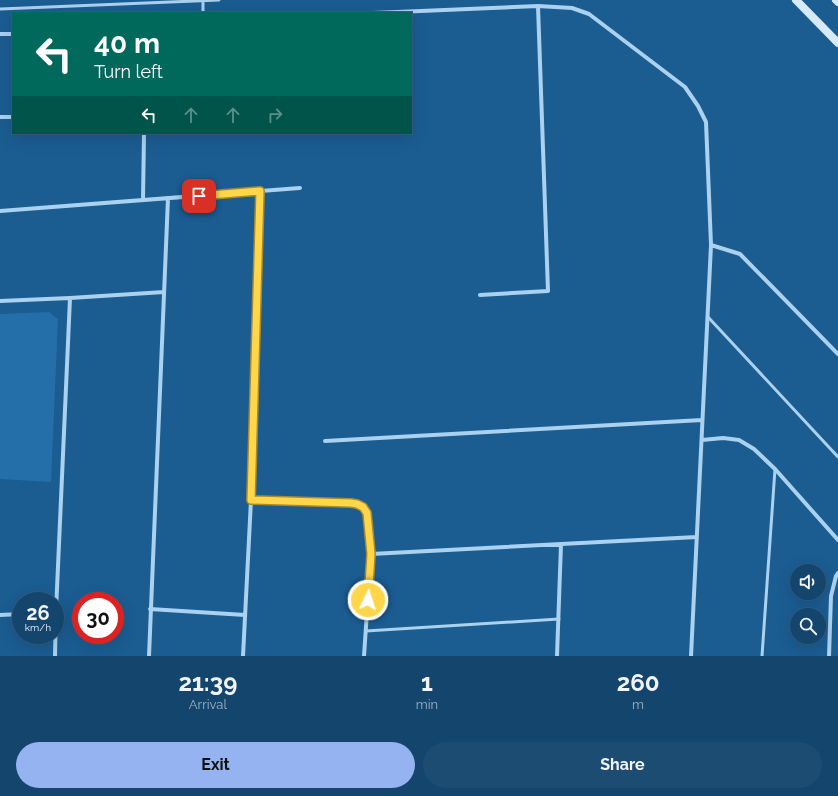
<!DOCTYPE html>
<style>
:root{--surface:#14456d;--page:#1d4c72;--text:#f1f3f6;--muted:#9db1c2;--line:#335d80;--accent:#95b2f1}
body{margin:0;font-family:Raleway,sans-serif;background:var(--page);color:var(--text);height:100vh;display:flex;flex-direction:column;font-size:15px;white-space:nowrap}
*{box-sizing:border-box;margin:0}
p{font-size:13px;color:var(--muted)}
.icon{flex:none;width:22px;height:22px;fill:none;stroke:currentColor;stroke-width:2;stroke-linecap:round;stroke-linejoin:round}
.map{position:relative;height:656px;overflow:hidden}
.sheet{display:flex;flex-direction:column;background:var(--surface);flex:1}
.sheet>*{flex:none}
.guide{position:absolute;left:12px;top:12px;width:400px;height:122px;border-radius:0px;box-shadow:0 4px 16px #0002,0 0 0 1px var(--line);background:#00695c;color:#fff;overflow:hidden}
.controls{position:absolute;left:790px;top:564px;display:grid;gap:8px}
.controls a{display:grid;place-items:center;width:36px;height:36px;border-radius:50%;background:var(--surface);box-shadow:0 4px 16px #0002,0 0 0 1px var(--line);font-size:20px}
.speed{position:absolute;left:12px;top:592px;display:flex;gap:8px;font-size:20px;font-weight:700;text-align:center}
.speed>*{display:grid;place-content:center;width:52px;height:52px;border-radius:50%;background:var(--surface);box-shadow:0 4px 16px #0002,0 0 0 1px var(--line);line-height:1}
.speed small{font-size:10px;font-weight:400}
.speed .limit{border:6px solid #d22;background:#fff;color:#111}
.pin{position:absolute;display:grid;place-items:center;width:34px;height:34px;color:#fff;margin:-17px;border-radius:8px;box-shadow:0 2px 6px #0006}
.me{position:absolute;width:44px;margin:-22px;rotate:4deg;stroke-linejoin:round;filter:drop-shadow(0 0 3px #0008)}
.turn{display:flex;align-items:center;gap:14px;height:84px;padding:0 16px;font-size:18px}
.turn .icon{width:52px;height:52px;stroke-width:2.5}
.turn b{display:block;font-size:28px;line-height:34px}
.lanes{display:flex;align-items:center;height:38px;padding:0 16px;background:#0003;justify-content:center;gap:20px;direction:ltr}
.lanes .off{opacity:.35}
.eta{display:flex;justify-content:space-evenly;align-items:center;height:68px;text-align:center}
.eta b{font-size:24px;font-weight:700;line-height:28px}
.primary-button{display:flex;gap:8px;margin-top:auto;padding:8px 16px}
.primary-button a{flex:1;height:46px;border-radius:24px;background:var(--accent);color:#111;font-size:16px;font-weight:700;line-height:46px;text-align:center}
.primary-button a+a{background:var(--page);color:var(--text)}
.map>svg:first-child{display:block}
.green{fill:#246faa}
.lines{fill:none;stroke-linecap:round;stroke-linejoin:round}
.service{stroke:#aad1ef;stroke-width:3}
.minor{stroke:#aad1ef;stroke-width:4}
.secondary{stroke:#d7eafa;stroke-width:8}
.route-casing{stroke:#a68a30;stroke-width:10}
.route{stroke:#ffd54a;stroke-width:7}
</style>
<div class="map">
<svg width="838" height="656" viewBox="0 0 838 656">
<rect width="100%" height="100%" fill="#1b5c91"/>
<path class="green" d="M49,312l9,7 -7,163 -51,-3v-165z"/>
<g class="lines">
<path class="service" d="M203,1v12
M0,9l219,-9
M708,317l130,140
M366,631l193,-12
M762,656l13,-187"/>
<path class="minor" d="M373,13l165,-7 34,2 17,6 96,73 13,19 8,16 5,123 -20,411
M0,34h13
M0,117h13
M143,200l1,-67
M0,211l300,-23
M711,245l29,9 98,100
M480,295l68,-4 -10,-285
M0,301l70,-3 94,-6
M702,440l21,-2 16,2 15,9 21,20 63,71
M325,441l377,-21
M251,500l100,3 6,1 6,3 4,6 4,41 -7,102
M371,554l326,-17
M150,609l95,6
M0,615l21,-1
M55,656l1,-45 14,-313
M149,656l19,-458
M243,656l8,-156 9,-309
M557,656l4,-112
M829,656l2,-60 5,-20 2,-3"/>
<path class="secondary" d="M796,0l42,43
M836,0l2,2"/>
</g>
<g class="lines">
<g class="route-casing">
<path id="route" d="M199,196l61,-5 -9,309 100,3 6,1 6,3 4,6 4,41 -3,46"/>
</g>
<use href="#route" class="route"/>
</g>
</svg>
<div class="controls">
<a><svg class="icon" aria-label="sound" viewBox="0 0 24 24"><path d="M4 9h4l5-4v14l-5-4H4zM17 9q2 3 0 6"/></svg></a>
<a><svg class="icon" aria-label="search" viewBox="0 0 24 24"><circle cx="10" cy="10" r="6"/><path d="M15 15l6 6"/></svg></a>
</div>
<div class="speed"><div>26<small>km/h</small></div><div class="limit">30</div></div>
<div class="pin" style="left:199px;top:196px;background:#d93025"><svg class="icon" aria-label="arrive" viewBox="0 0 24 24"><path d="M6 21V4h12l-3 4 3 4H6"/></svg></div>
<svg class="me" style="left:368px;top:600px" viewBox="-20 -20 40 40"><circle r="17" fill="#ffd54a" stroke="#fff" stroke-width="3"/><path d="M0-11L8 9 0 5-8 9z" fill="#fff"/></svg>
<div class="guide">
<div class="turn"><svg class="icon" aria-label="left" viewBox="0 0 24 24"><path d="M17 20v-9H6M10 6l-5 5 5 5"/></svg><div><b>40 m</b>Turn left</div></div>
<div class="lanes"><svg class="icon" aria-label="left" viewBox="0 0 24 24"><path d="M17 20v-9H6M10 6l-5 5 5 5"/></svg><svg class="icon off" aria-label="ahead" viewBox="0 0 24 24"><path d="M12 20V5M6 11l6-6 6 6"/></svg><svg class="icon off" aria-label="ahead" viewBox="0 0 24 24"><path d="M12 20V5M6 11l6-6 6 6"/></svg><svg class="icon off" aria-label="right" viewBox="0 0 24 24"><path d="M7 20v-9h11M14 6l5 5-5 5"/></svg></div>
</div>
</div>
<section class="sheet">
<div class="eta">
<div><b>21:39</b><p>Arrival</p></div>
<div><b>1</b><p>min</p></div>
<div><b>260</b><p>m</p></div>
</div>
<div class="primary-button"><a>Exit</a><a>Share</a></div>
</section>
